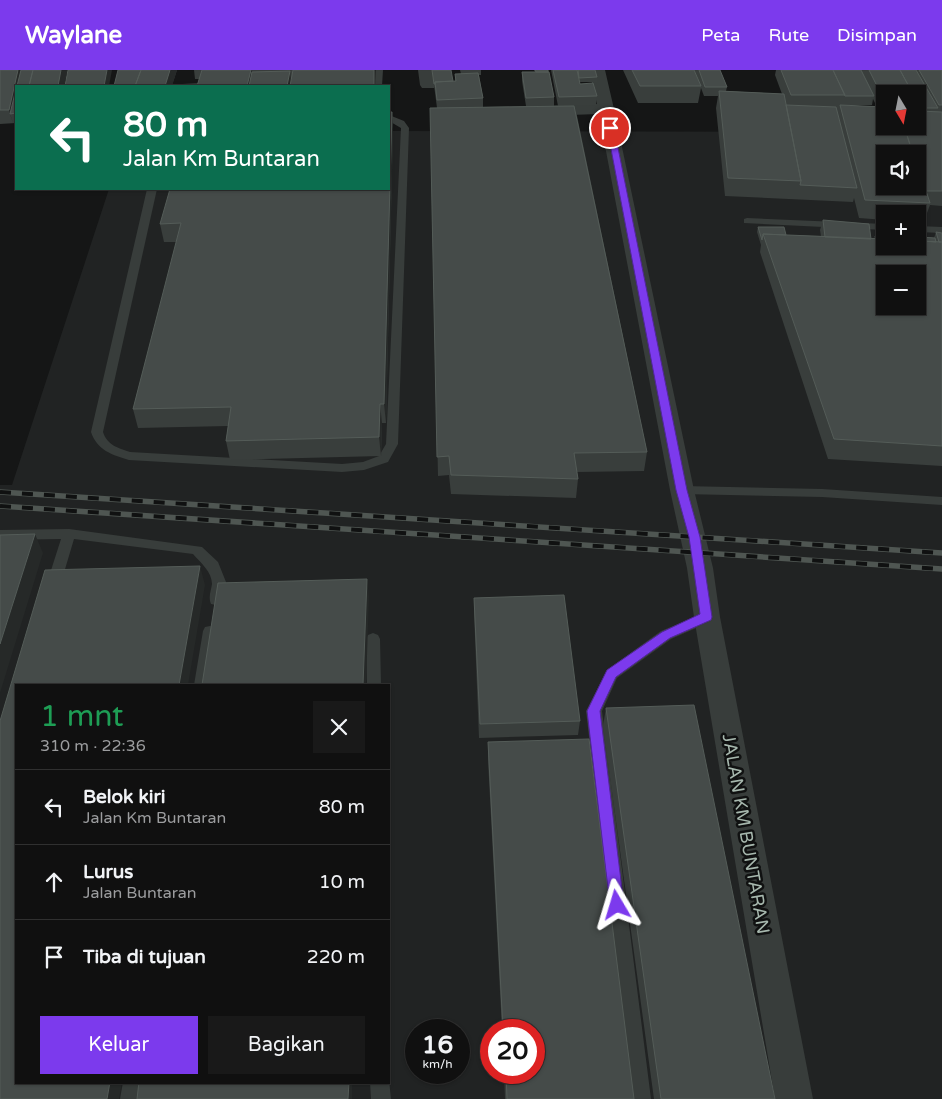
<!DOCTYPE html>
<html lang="id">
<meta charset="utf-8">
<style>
:root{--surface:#101010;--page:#191919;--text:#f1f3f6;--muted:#9c9d9f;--line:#303030;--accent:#7c3aed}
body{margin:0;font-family:"Varela Round",sans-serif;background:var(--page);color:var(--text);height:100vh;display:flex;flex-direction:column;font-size:19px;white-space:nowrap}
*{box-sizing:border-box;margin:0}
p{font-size:16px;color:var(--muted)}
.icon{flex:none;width:28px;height:28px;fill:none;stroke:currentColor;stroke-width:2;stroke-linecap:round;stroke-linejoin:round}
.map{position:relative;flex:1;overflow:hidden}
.side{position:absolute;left:15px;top:614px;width:375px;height:400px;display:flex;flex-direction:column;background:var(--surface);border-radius:0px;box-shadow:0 1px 4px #0004,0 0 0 1px var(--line)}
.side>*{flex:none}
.hud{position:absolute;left:15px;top:15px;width:375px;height:105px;border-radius:0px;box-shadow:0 1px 4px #0004,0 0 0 1px var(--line);background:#0b6e4f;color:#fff;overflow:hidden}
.needle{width:32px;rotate:170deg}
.buttons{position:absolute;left:876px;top:15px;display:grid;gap:10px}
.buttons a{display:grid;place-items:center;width:50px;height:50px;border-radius:0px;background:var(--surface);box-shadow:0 1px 4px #0004,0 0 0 1px var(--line);font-size:25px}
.speed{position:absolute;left:405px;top:949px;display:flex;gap:10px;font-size:25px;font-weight:700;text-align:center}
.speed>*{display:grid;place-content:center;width:65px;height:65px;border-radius:50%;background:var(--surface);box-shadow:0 1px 4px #0004,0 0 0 1px var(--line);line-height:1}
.speed small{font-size:12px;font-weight:400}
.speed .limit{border:8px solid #d22;background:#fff;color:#111}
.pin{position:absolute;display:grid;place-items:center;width:42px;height:42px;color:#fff;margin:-21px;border:2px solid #fff;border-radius:50%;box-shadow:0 1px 5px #0007}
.me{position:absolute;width:55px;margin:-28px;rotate:353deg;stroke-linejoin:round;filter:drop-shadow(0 0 4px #0008)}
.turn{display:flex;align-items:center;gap:18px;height:105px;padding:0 25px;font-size:22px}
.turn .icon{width:65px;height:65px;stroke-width:2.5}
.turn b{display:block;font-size:35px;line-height:42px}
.round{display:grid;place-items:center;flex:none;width:52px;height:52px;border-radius:0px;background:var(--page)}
.headline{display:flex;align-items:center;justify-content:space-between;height:85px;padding:0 25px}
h1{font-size:30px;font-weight:600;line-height:38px;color:#1e9e55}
.button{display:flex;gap:10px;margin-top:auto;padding:10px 25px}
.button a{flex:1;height:58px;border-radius:0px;background:var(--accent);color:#fff;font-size:20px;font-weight:600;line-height:58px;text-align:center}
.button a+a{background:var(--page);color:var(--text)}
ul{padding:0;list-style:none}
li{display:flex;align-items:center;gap:15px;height:75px;padding:0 25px;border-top:1px solid var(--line)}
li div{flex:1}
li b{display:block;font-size:19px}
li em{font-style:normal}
header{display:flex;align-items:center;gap:30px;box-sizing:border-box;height:70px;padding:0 25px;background:var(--accent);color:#fff}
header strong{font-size:24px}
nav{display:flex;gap:28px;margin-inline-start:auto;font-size:18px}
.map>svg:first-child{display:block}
.built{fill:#212323;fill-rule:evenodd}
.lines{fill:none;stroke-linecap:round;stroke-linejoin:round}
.lane{fill:#383d3b;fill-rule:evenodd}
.street{fill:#383d3b;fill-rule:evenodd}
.rail-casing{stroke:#4f5652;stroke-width:5.5}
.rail{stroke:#101111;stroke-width:4;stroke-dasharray:11;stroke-linecap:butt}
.wall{fill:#393e3c;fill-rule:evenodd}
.shaded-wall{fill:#262928}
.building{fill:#454b49;stroke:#545c58;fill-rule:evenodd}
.route{fill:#7c3aed;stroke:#51269a}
.labels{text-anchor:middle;stroke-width:5;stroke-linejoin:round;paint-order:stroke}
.street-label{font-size:18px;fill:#a6b7ad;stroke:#101111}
</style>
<header>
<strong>Waylane</strong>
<nav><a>Peta</a><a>Rute</a><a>Disimpan</a></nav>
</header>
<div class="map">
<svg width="942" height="1029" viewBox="0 0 942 1029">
<rect width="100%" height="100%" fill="#151616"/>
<path class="built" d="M389,61l553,1v967h-942v-614h12l97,-296h280zM885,84h33v32h-33zM885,144h33v32h-33zM885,204h33v32h-33zM16,615h373v397h-373zM416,960h43v42h-43zM491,960h43v42h-43z"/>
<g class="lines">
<path class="lane" d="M375,0h8l-1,16h-8z
M389,45l15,6 5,7 -11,316 -10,18 -24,8 -22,2 -213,-12c-17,-5 -32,-10 -38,-28l56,-243h10l-54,243c4,13 15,16 27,20l212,12 21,-2 16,-6 7,-12 15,-316 -12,-7z
M747,148l138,6v6l-141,-7v-4z
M918,156l24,1v6l-24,-1z
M682,416l140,3 120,8v8l-120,-8 -140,-3 -6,-4z
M69,459l133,18 16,15 8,20 -5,22 -5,1 -5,-1c-3,-7 0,-13 1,-20 0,-12 -11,-21 -19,-30l-119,-15 -14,47 -2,4 -5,1 -5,-1 -2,-4 15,-47 -61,1v-10z
M707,542l5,1 2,4 -2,4 -41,18 -54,39 -15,33 49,388h-20l-45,-388 21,-41 54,-39z
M210,556l5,1 2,4 -9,54h-14l9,-54 2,-4z
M373,563l5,2 2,4 1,46h-14l-1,-46 2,-4z
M389,1010l2,19h-20l-1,-17h19z
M123,1012h20l-3,17h-20z"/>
<path class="street" d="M418,0h16l2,15 -2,3h-12l-2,-3z
M589,0h16l9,39 80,381 19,78 7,49 93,482h-38l-81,-482 -7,-49 -17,-78 -71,-376 -59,2 -6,-2 -2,-3 2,-3 6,-2 57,-2z"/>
<g class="rail-casing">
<path id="rail" d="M0,422l942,61
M0,436l942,63"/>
</g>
<use href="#rail" class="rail"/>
</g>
<path class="wall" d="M0,0h67l-3,16h-48v37l-16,1z
M118,0h59l-5,15 26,-1 1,-5h-4l-1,-9h182l-1,16 -83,-7h-1l-1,7h-176z
M432,0l21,11h2v-7h6l-1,-4h21v5h-2l4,23v9l43,-1 -4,-25v-9h13l-1,-2h14l6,27v9h4l-7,-36h44l2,7v5h-17v2l17,12 -1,9 -21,1 72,346 -3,19 -67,1 1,7 -2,19 -125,-4 -2,-19 -11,1 -8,-368h7z
M623,0h97l7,17 -1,4 56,3 -7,-19 1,-5h166v136l-12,-1 -6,16h-6v-7h-33v6l-26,-2 -5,-20 -1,4 -128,-6 -9,-88 2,-12h-14l-3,-8 -3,15h-60zM885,24h33v32h-33zM873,29l4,8 -34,-2h29z
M392,42l1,17 -7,294h-4l-1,33 -151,4 -4,-19 2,-15 -90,2 -5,-19 44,-167h-13l-4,-18z
M823,150l48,19h3l1,-3 10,10 33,-5 2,-4 14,1 2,-6 6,1v233l-114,-7 -68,-207 1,-7 -4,-13 1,-5 28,8 35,1 -1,-6z
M474,528l106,123 -2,14 -99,3 -5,-126z
M606,638l169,391h-121l-51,-373z
M488,672l146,357h-129l-1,-27h30v-42h-32l-14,-270z"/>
<path class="shaded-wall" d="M18,0h7l-3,16h-6v23l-6,5 3,9 -4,-13z
M61,0h6l-3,16h-6z
M107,0h5l-3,16h-5z
M170,0h7l-5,16h-7z
M251,0h1l1,10 -1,6h-5z
M374,0h2l-1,16h-1z
M290,1l1,9 -1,6h-3z
M392,42l1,17 -7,294 -2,-19z
M380,334l2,19 -1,33 -2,-19z
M35,464l8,19 -43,140v-49z
M200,496l5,19 -17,100h-9z
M367,509l2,18 -3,88h-3z
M110,1012h12l-3,17h-12z
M349,1012h3v17h-4z"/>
<path class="building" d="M0,0h18l-9,40h-9z
M21,0h12l-4,16h-12z
M33,0h28l-3,16h-29z
M68,0h39l-3,16h-39z
M118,0h23l-6,16h-21z
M141,0h29l-5,16h-30z
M202,0h49l-4,16h-50z
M293,0h81v16h-84z
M432,0h19l2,11 -18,1v2h-1z
M535,0h13v2h-12z
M553,0h24l3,14 13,-1 4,13 -38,1z
M578,0h17l2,7 -18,1z
M632,0h62l7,16h-61z
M699,0h21l7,17h-22z
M781,0h52l12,25h-54z
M833,0h28l13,26h-29z
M869,0h31l13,24h-28v8z
M900,0h16l22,38h-19l-1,-2v-12h-5z
M919,0h23v35h-3z
M290,1l-3,15h-38l3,-14z
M522,2h27l5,25 -28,1z
M478,3l5,25 -46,2 -2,-18 21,-1 -1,-7z
M198,14l-1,2h-30v-1z
M16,19v24l-6,1z
M719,21l65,3 17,87 -73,-3z
M786,35l50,2 21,81 -57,-3 1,-4z
M840,35l45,2v19h19l9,28h-28v32h33v-20l12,37 -65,-3z
M574,36l73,346 -73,1 4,26 -127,-4 -2,-19 -12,1 -7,-349z
M918,41l24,1v79h-16l-8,-25v-12h-5l-9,-28h14z
M389,42h3l-8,292h-4l-1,33 -153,4 5,-34 -98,2 48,-186 -21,1 10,-35h219z
M823,150l46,4 2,15 -46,-2z
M758,157h26l2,8 -23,-1 -1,6z
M936,162l6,1v9h-3z
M763,164l122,5v7h33v-5l24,1v204l-108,-7zM885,204h33v32h-33z
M875,166h10v3h-9z
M920,167l15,1 1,4 -15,-1z
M35,464l-35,110v-109z
M200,496l-21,119h-163v397h94l-3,17h-107v-378l45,-151z
M367,509l-4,106h-161l16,-102z
M564,525l16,126 -100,3 -6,-126z
M694,635l81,394h-114l-55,-391z
M589,669l45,360h-127l-1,-27h28v-42h-31l-15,-288z
M139,1012h210l-1,17h-211z"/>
<path class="route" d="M610,56l4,2 73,362 13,47 12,80 -1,3 -41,18 -54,39 -16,34 24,194 -2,5 -5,2 -5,-2 -2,-5 -23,-194 20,-41 55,-38 38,-18 -11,-77 -13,-47 -69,-362z"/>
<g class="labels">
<g class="street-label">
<text transform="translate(746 764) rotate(80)" y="6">JALAN KM BUNTARAN</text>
</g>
</g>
</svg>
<div class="buttons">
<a><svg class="needle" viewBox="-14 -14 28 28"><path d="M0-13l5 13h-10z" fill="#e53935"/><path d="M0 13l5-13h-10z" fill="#9c9d9f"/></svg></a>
<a><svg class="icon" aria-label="sound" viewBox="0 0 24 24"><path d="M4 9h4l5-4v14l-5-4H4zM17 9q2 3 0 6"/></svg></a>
<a>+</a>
<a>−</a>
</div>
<div class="speed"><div>16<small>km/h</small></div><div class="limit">20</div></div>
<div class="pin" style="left:610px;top:58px;background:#d93025"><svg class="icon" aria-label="arrive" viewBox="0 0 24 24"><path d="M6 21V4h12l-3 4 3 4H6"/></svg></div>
<svg class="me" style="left:617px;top:835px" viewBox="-20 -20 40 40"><path d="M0-17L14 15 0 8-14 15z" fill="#7c3aed" stroke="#fff" stroke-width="4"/></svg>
<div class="hud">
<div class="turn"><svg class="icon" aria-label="left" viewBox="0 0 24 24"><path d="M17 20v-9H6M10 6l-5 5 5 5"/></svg><div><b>80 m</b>Jalan Km Buntaran</div></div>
</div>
<section class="side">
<div class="headline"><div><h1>1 mnt</h1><p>310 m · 22:36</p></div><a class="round"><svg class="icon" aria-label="close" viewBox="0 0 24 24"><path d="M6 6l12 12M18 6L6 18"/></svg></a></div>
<ul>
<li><svg class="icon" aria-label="left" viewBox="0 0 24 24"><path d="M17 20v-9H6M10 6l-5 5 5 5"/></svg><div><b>Belok kiri</b><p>Jalan Km Buntaran</p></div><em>80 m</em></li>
<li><svg class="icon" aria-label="ahead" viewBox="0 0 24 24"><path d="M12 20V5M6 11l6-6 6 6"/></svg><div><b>Lurus</b><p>Jalan Buntaran</p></div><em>10 m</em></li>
<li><svg class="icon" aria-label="arrive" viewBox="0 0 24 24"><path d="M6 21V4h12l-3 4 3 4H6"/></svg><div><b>Tiba di tujuan</b></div><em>220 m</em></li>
</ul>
<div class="button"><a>Keluar</a><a>Bagikan</a></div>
</section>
</div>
